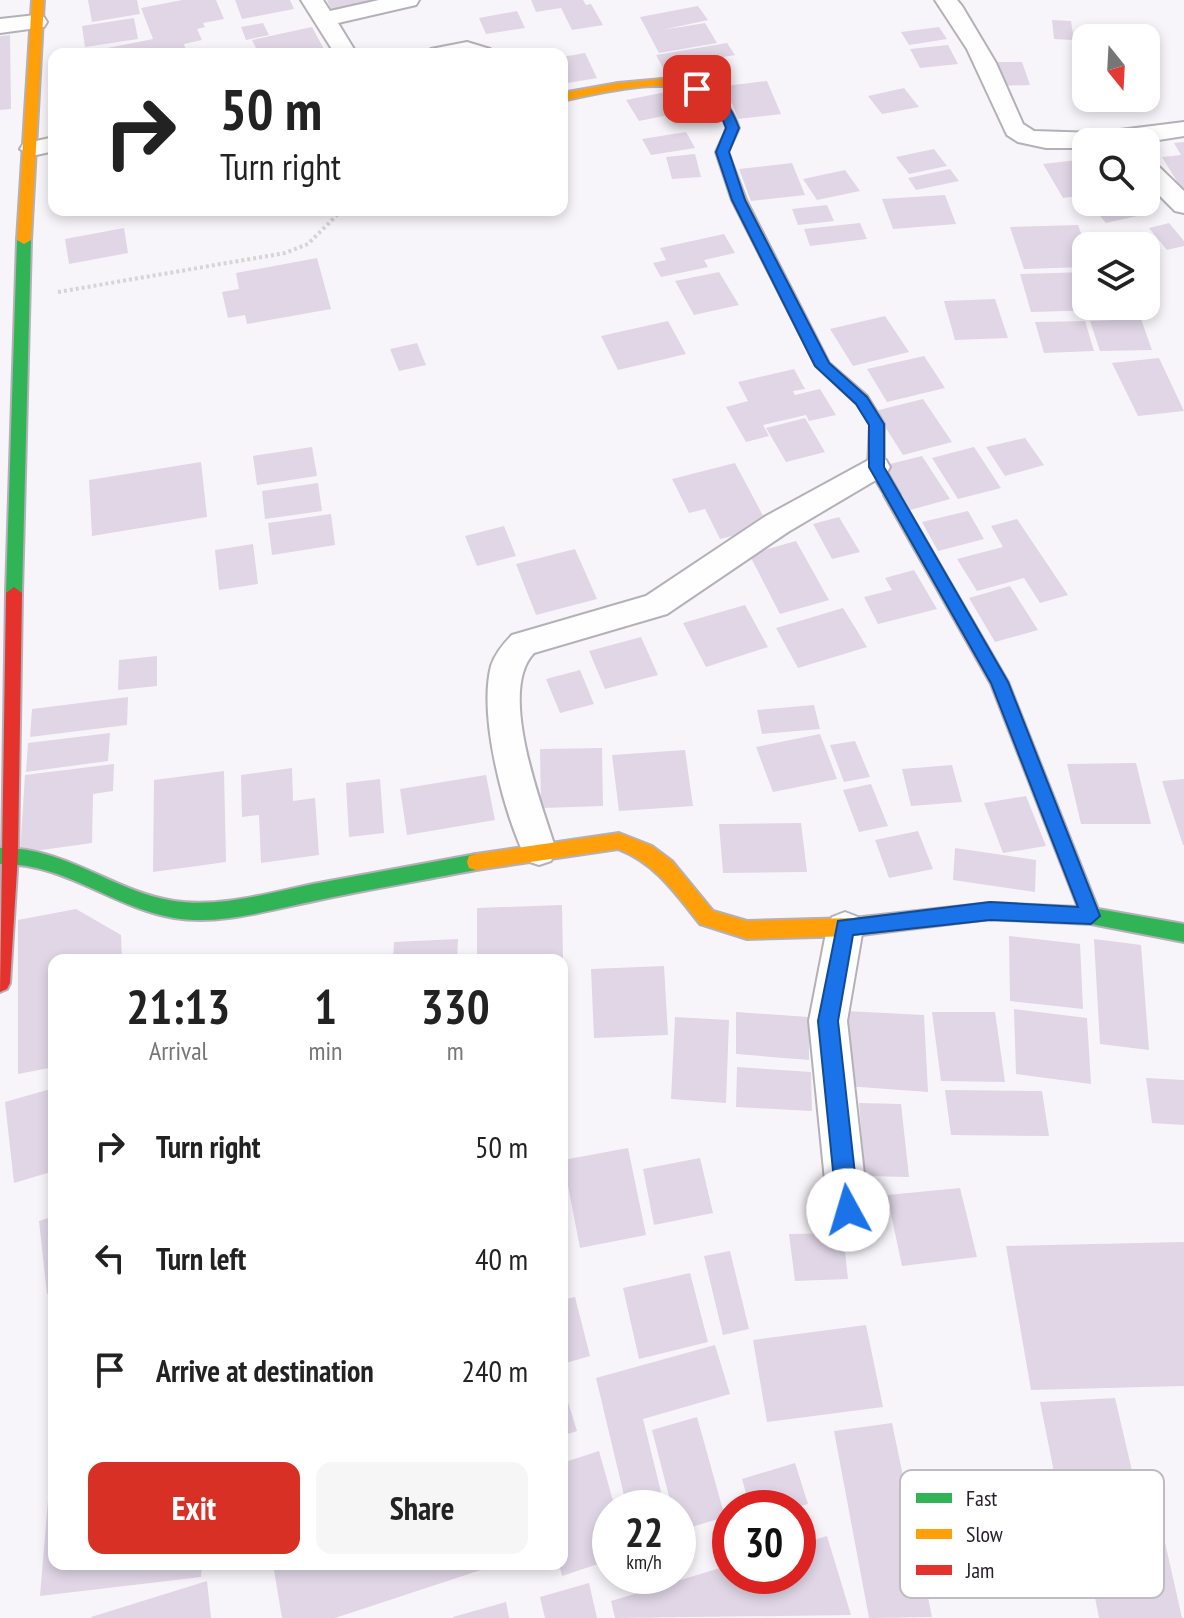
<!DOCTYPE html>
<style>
:root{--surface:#fff;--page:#f6f6f6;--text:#222;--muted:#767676;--accent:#d93025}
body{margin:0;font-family:"PT Sans Narrow",sans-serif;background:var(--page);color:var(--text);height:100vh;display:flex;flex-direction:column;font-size:30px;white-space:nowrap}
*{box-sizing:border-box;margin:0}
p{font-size:26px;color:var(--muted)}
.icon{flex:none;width:44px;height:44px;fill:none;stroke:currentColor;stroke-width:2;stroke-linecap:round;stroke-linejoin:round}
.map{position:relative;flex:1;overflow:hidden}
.sheet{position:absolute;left:48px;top:954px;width:520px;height:616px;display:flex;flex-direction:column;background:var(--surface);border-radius:16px;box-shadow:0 4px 12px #0003}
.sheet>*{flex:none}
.hud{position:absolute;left:48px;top:48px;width:520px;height:168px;border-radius:16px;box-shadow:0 4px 12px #0003;background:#fff;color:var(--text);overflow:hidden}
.needle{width:52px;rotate:162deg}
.buttons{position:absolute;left:1072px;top:24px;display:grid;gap:16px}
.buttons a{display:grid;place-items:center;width:88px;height:88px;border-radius:16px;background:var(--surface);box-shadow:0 4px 12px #0003;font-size:40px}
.speed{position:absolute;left:592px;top:1490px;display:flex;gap:16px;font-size:40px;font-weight:700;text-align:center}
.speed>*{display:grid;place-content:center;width:104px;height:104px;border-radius:50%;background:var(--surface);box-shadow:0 4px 12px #0003;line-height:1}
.speed small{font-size:20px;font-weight:400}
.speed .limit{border:12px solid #d22;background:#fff;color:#111}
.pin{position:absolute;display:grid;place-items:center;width:68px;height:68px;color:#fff;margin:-34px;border-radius:16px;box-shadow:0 4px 12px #0006}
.me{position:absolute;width:88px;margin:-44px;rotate:354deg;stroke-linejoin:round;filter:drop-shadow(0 0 6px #0008)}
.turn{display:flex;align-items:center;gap:28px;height:168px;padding:0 40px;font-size:36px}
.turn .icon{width:104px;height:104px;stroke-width:2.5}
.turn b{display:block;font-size:56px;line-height:68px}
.eta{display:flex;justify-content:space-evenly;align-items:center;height:136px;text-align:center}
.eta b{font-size:48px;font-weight:600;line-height:56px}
.button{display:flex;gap:16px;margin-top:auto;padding:16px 40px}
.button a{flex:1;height:92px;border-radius:16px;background:var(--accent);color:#fff;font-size:32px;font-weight:600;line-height:92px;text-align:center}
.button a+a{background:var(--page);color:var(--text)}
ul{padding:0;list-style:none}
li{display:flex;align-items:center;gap:24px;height:112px;padding:0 40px}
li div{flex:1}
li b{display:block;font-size:30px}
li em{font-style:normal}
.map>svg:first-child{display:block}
.building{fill:#e0d6e6}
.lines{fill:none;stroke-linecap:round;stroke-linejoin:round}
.street-casing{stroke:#b4b0b7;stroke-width:4}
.fast-casing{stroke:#b4b0b7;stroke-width:4}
.slow-casing{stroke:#b4b0b7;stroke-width:4}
.jam-casing{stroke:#b4b0b7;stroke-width:4}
.path{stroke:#d5d4d6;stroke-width:4;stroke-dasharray:3 3;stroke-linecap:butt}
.street{fill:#fefefe;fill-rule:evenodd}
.fast{fill:#30b455;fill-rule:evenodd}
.slow{fill:#ff9f0a;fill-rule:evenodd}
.jam{fill:#e5322d;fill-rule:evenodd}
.route{fill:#1a73e8;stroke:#114b97;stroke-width:2}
.key{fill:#fff;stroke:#bebcc0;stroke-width:2}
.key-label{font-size:22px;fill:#27202c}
</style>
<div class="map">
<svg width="1184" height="1618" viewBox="0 0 1184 1618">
<rect width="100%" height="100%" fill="#f8f5fa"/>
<path class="building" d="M88,0h49l3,14 -48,8z
M182,0h34l8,19 -21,4 2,4 -8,2 5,11 -18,4 2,7 -77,3 -2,-6 46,-9 -12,-31z
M235,0h55l4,9 -52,10z
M327,0h51v1l-47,9z
M531,0h52l3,5 5,-1 12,21 -31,5 -11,-22 -25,4z
M698,6l10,14 -46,10 43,-7 12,20 -58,10 -19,-36z
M517,11l8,17 -39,6 -7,-16z
M134,18l4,21 -53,8 -3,-21z
M1052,20l19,1 3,19 -20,-1z
M263,23l6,12 -23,5 -5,-13z
M312,27l13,24 -66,3 -7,-14z
M939,27l8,12 -38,6 -8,-13z
M10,35l1,74 -11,1v-74z
M727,43l8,12 -35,6 6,11 -37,7 -13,-24z
M948,45l10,19 -38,4 -10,-19z
M585,53l12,25 -35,6v-27z
M989,62h33l8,23 -34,1z
M767,81l14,33 -43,5 -13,-33z
M904,88l15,19 -37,7 -14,-18z
M681,89l13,21 -55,11 -13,-21z
M686,132l9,16 -44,7 -9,-16z
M1184,142v46h-3l-19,-31 19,-2 -7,-12z
M934,149l13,17 -38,8 -13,-17z
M695,154l6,23 -29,2 -6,-22z
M1086,159v36l-23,3 -20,-34z
M792,163l13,32 -54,6 -12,-32z
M950,169l9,12 -43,9 -8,-12z
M845,170l15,21 -43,9 -14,-21z
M945,195l11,29 -63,5 -11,-30z
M1105,202h30l11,12 -40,9 -15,-18z
M827,205l7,16 -36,4 -6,-16z
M860,223l7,16 -57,7 -6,-17z
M1169,223l15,18v5l-17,4 -18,-22z
M1078,225l8,22v20l-62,2 -14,-42z
M124,228l4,25 -59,11 -4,-25z
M724,234l11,19 -31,7 4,7 -47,10 -8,-14 13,-3 -6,-12z
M317,258l14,51 -84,15 -2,-9 -17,3 -6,-26 17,-3 -3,-16z
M719,272l20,33 -45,10 -19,-34z
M1086,272v34h53l1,3 -109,3 -11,-38z
M995,299l13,39 -53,2 -11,-39z
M885,316l24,36 -56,14 -23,-37z
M1141,319l11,31 -52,1 -10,-30z
M668,321l18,33 -68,16 -17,-34z
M1085,321l9,30 -50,2 -9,-31z
M417,343l9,22 -27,6 -9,-22z
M924,356l21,32 -58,14 -20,-33z
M1159,358l25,53 -46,5 -26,-53z
M794,369l11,20 -12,2 2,4 25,-6 16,26 -27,6 -3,-6 -43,10 6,11 -23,6 -20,-35 22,-6 -10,-19z
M923,399l29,43 -49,13 -28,-44z
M805,418l20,34 -39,10 -20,-34z
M1025,438l19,27 -39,11 -19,-29z
M312,447l5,29 -60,9 -4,-29z
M974,447l27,41 -43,11 -26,-41z
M922,456l28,43 -40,11 -28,-44z
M201,462l6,55 -115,19 -3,-56z
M735,463l34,64 -49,12 -15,-30 -16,4 -17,-34z
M318,483l4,28 -57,8 -3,-28z
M968,511l16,28 -46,12 -16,-29z
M331,514l4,31 -63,10 -4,-32z
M839,517l21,35 -28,7 -19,-35z
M1017,519l51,76 -28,8 -16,-25 -47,13 -20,-32 46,-12 -12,-21z
M504,526l12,30 -39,10 -12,-30z
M796,541l33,59 -49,14 -31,-60z
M253,544l5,40 -39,6 -4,-40z
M575,549l22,50 -61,16 -20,-51z
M914,570l23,39 -59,15 -14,-27 28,-7 -7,-12z
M1010,586l28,44 -43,12 -26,-44z
M745,605l23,42 -62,20 -23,-44z
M843,608l24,39 -69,21 -22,-40z
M641,637l17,38 -53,14 -16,-38z
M157,656v30l-39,4 1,-30z
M580,670l14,34 -34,9 -14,-34z
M128,697l-1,28 -97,12 2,-28z
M814,705l6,24 -58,5 -5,-24z
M110,733l-2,28 -82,11 2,-29z
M820,734l17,45 -64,13 -17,-45z
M855,741l15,36 -26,5 -14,-37z
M602,748l1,58 -62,2 -1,-59z
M685,750l8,56 -74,5 -7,-56z
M1136,763l15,61h-70l-14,-60z
M114,764l-1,27 -20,3 -1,49 -72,10 5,-78z
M952,765l10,37 -51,4 -9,-37z
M292,768l1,33 22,-3 4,57 -58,8 -2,-48 -17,2 -1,-42z
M224,771l2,91 -73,10 1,-92z
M486,775l9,45 -88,15 -7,-46z
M380,779l4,54 -35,4 -3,-54z
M1184,779v66h-1l-21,-64z
M871,784l17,42 -29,6 -16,-42z
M1026,796l20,50 -43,7 -19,-50z
M801,823l6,49 -84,1 -4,-49z
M918,831l15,38 -44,9 -14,-38z
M955,848l81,12 -1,32 -82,-12z
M562,905l1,55h-86v-52z
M76,909l45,26 1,25h-68v107l-36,7v-154z
M1009,936l71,8 3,65 -73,-8z
M458,939l-1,21h-64l1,-18z
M1094,939l47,6 8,105 -49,-6z
M664,966l4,69 -74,3 -3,-69z
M1014,1009l73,9 4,66 -75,-10z
M845,1011l79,4 4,77 -82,-6z
M736,1012l73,5v43l-73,-6z
M932,1012h63l10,70 -64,-1z
M675,1017l54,3 -3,83 -55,-4z
M737,1067l74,5 1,39 -76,-4z
M1146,1078l38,2v45l-32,-2z
M54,1088v83l-40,12 -9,-81z
M945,1090l97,1 7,45 -98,-1z
M859,1103l42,1 8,73 -44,-1z
M628,1148l18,87 -66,13 -17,-88z
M700,1158l13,55 -59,12 -11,-56z
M960,1188l17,69 -75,9 -15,-71z
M54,1216v76l-7,2 -8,-73z
M843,1233l5,46 -53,2 -6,-47z
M1184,1242v144l-153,4 -25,-144z
M730,1251l19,78 -26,6 -19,-79z
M690,1273l18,69 -69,17 -16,-71z
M575,1297l15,59 -28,8v-64z
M866,1325l17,82 -116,15 -14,-82z
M715,1345l15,49 -87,25 22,89h-38l-31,-130z
M565,1392l12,39 -15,5v-43z
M1115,1398l22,94 -78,5 -19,-95z
M697,1417l28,100 -47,14v-23h-6l-20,-78z
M892,1423l40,194 -63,1 -35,-187z
M599,1451l16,57h-5v52l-48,16 -3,-12 3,-101z
M795,1463l13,41 -16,4h-42l-8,-29z
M48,1500h6v64h148l-1,13 -161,19z
M1158,1511l24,107h-83l-20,-103z
M827,1536l24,79 -236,3 -4,-17 119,-36v11h68v-31z
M273,1564h223v1l-161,53h-53z
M207,1581l4,37h-120v-1z
M589,1583l8,35h-52l-5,-21z
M506,1602l3,16h-56v-1z"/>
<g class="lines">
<g class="street-casing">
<path id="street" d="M301,0h22l7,11 49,-11h40l-3,5 -78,18 19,31h-22z
M935,0h22l5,6 34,57 27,61 11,7 62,2 88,-11v14l-38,6h-60v6h-40l-28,-6 -11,-7 -40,-86z
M36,15l8,2 3,5 -3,5 -44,6v-14z
M467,42l23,7 3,5h-65l3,-5z
M54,137v14l-22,5 -12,-7 3,-5z
M1146,160l9,3 29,28v22l-9,-2 -29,-29z
M876,456l10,4 4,7 -4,7 -98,58 -121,82 -133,39c-37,38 8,152 22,197l-5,11 -12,4 -12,-4c-23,-47 -49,-144 -36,-195 4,-12 12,-22 21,-31l134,-39 120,-80z
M845,912l13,5 5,11 -16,93 21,189 -6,14 -14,6 -14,-6 -6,-14 -19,-189 18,-93 5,-11z"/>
</g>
<g class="fast-casing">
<path id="fast" d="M24,236l7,4 -9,353 -8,6 -8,-6 11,-353z
M892,489l5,2 111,191 90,227 86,15v18l-93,-18 -101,-5 -137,17 -7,-3 -2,-6 2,-6 7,-3 137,-15 88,4 -87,-223 -107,-189z
M0,848c67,-1 111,43 174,53 45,7 95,-8 139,-17 54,-10 109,-20 163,-30l7,2 2,6 -2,6 -7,2c-52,10 -105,19 -157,30 -46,9 -98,26 -145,18 -63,-11 -108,-55 -174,-54z"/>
</g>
<g class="slow-casing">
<path id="slow" d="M32,0h12l-13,240 -7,4 -7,-4z
M662,79c41,3 62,8 77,49l-11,24 18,48 83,163 38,33 17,28v43l16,28 -3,4h-10l-19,-32 2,-43 -13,-20 -41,-38 -84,-166 -16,-48 11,-24c-4,-9 -7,-21 -15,-28 -32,-28 -112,-7 -150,1v-8l56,-10z
M619,833l33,13 20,15 41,50 34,10 106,-3 7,3 2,6 -2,6 -7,3 -106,3 -47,-15c-25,-31 -44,-60 -82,-75l-142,21 -7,-2 -2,-6 2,-6 7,-2z"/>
</g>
<g class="jam-casing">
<path id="jam" d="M14,587l8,6 -4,261 -8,129 -3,6 -7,3 6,-399z"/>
</g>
<path class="path" d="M58,292l227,-39 23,-9 34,-34"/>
<use href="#street" class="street"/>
<use href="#fast" class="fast"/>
<use href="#slow" class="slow"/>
<use href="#jam" class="jam"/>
</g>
<path class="route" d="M697,85c24,7 34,21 42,43l-10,24 16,48 84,163 38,34 17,27v43l124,215 92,234 -9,8 -101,-4 -137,15 -15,86 21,189 -3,8 -8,3 -8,-3 -3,-8 -19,-189 20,-100 152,-19 88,5 -87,-224 -122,-216v-42l-13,-21 -41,-38 -83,-166 -16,-48 10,-24c-8,-22 -17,-27 -35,-39z"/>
<rect x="900" y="1470" width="264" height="128" rx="12" class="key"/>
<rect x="916" y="1493" width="36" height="10" fill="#30b455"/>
<rect x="916" y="1529" width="36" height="10" fill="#ff9f0a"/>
<rect x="916" y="1565" width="36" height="10" fill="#e5322d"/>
<g class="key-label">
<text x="966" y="1506">Fast</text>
<text x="966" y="1542">Slow</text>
<text x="966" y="1578">Jam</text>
</g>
</svg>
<div class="buttons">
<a><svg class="needle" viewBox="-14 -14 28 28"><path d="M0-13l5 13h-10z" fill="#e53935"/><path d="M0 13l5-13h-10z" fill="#767676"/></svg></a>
<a><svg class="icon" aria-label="search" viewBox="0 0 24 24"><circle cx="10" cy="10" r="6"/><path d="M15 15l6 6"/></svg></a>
<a><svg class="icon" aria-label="layers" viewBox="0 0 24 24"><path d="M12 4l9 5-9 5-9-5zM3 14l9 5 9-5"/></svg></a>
</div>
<div class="speed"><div>22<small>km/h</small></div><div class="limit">30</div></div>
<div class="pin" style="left:697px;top:89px;background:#d93025"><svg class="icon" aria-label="arrive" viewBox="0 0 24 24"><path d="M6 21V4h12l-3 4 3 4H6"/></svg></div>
<svg class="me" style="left:848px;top:1210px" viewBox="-20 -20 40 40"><circle r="19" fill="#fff"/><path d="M0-13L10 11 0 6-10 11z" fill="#1a73e8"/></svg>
<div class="hud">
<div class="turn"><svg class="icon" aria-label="right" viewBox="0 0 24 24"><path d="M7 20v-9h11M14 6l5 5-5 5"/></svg><div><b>50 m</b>Turn right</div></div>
</div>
<section class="sheet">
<div class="eta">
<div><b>21:13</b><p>Arrival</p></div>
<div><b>1</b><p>min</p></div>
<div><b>330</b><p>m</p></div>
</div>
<ul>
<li><svg class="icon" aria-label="right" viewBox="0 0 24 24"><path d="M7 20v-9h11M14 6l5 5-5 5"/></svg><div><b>Turn right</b></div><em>50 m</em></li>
<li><svg class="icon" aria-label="left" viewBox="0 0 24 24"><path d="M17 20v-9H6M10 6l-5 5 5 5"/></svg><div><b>Turn left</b></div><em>40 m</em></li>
<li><svg class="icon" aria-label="arrive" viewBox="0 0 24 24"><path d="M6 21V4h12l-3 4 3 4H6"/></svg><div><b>Arrive at destination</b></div><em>240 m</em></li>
</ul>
<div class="button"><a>Exit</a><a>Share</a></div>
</section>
</div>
